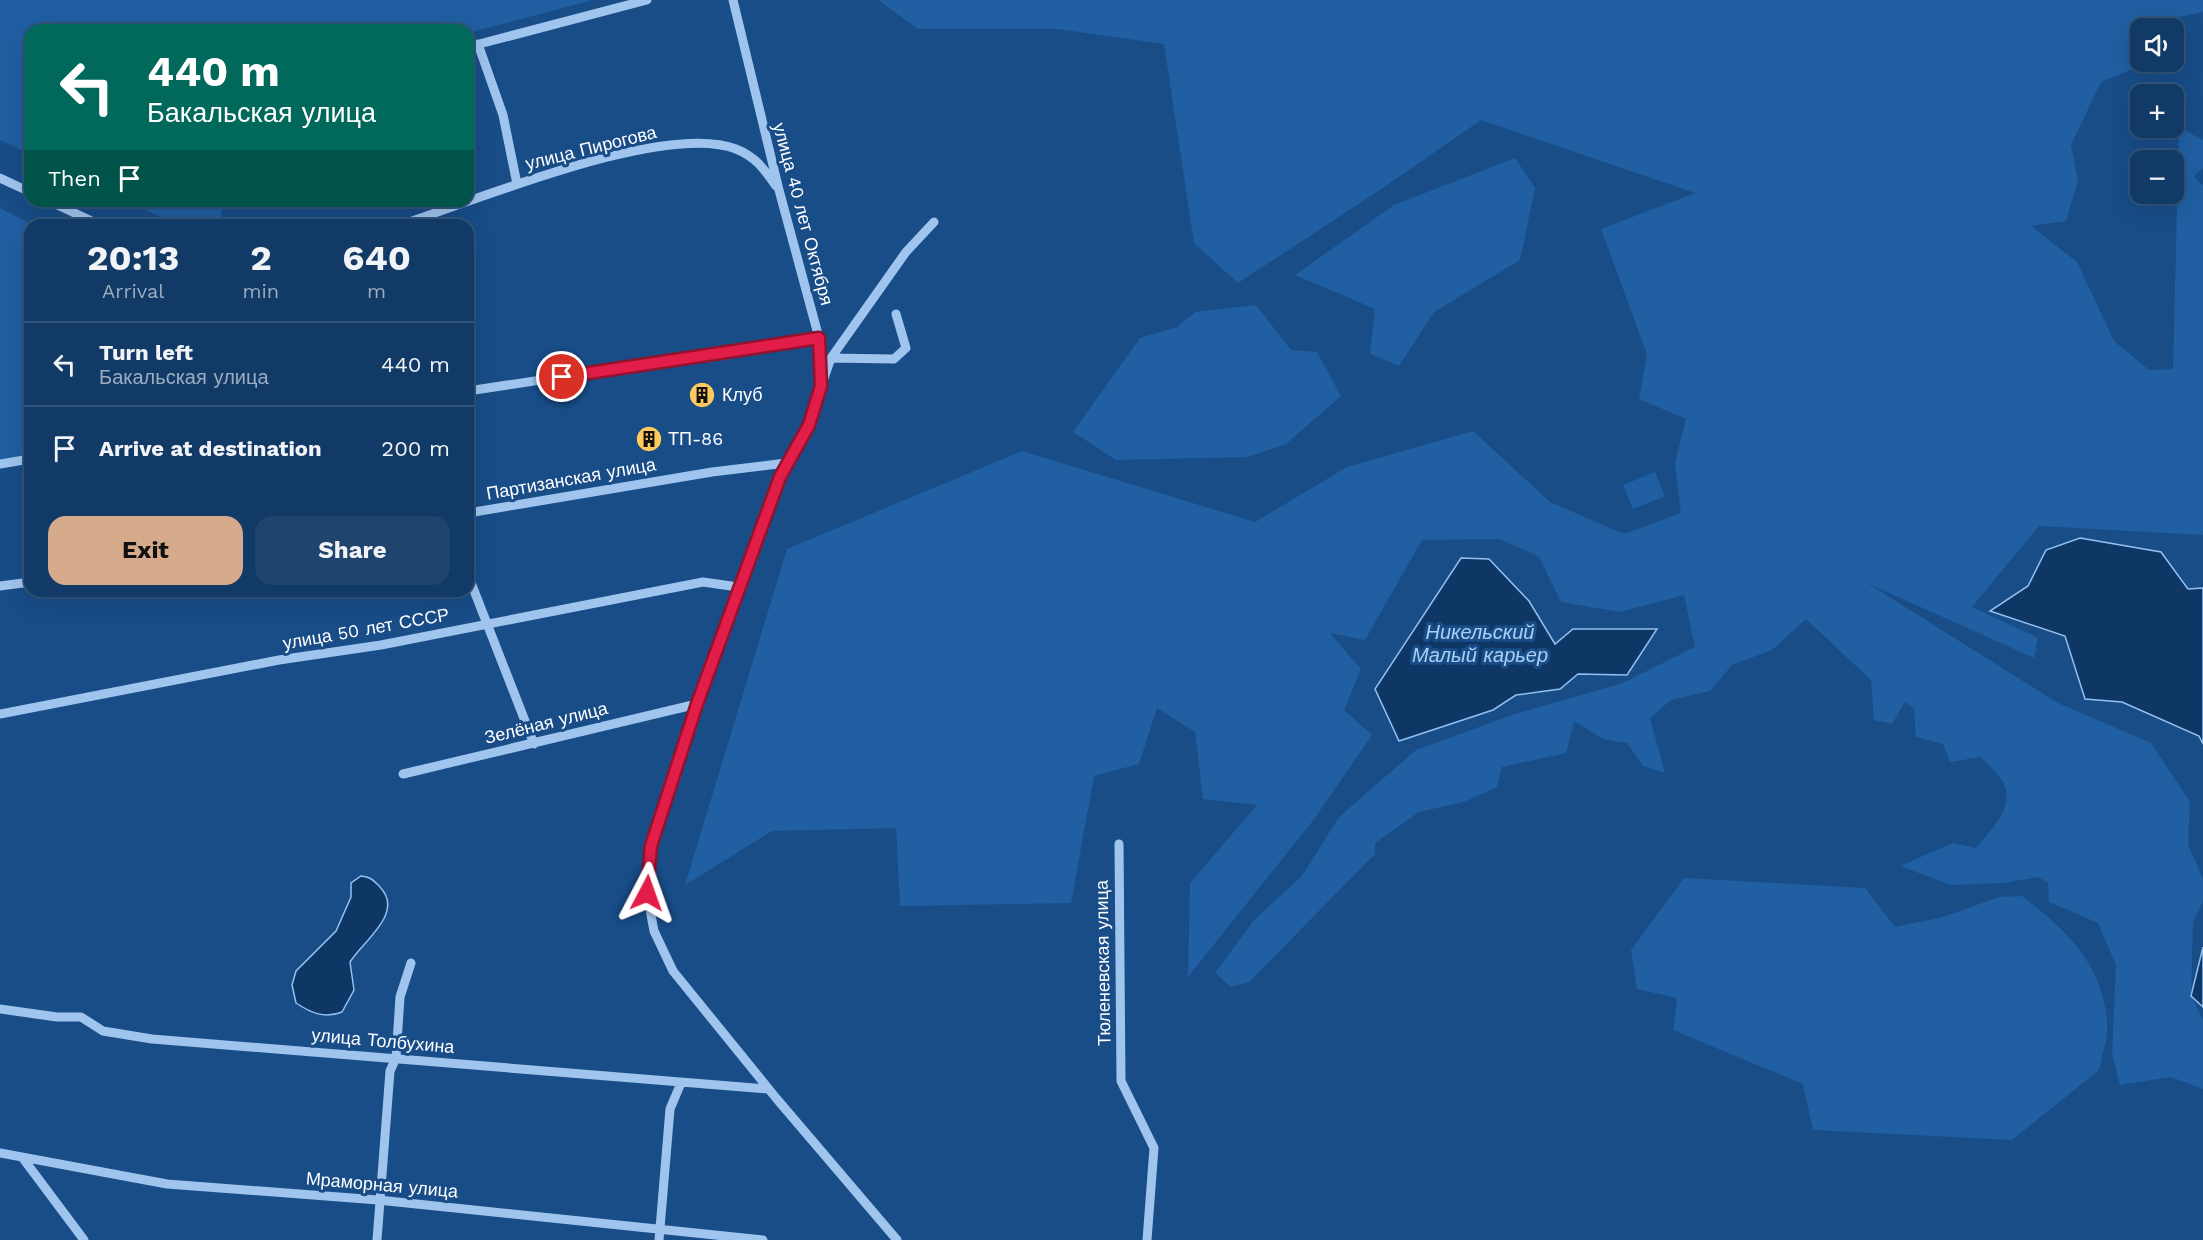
<!DOCTYPE html>
<meta charset="utf-8">
<style>
:root{--surface:#123a66;--page:#1f456f;--text:#f1f3f6;--muted:#9cadbf;--line:#31547a;--accent:#d6ab8b}
body{margin:0;font-family:"Work Sans",sans-serif;background:var(--page);color:var(--text);height:100vh;display:flex;flex-direction:column;font-size:22px;white-space:nowrap}
*{box-sizing:border-box;margin:0}
p{font-size:20px;color:var(--muted)}
.icon{flex:none;width:33px;height:33px;fill:none;stroke:currentColor;stroke-width:2;stroke-linecap:round;stroke-linejoin:round}
.map{position:relative;flex:1;overflow:hidden}
.details{position:absolute;left:24px;top:219px;width:450px;height:378px;display:flex;flex-direction:column;background:var(--surface);border-radius:18px;box-shadow:0 6px 24px #0002,0 0 0 2px var(--line)}
.details>*{flex:none}
.banner{position:absolute;left:24px;top:24px;width:450px;height:183px;border-radius:18px;box-shadow:0 6px 24px #0002,0 0 0 2px var(--line);background:#00695c;color:#fff;overflow:hidden}
.fabs{position:absolute;left:2130px;top:18px;display:grid;gap:12px}
.fabs a{display:grid;place-items:center;width:54px;height:54px;border-radius:12px;background:var(--surface);box-shadow:0 6px 24px #0002,0 0 0 2px var(--line);font-size:30px}
.pin{position:absolute;display:grid;place-items:center;width:51px;height:51px;color:#fff;margin:-26px;border:3px solid #fff;border-radius:50%;box-shadow:0 2px 6px #0007}
.me{position:absolute;width:66px;margin:-33px;rotate:4deg;stroke-linejoin:round;filter:drop-shadow(0 0 4px #0008)}
.turn{display:flex;align-items:center;gap:21px;height:126px;padding:0 24px;font-size:27px}
.turn .icon{width:78px;height:78px;stroke-width:2.5}
.turn b{display:block;font-size:42px;line-height:51px}
.then{display:flex;align-items:center;height:57px;padding:0 24px;background:#0003;gap:12px;font-size:22px}
.eta{display:flex;justify-content:space-evenly;align-items:center;height:102px;text-align:center}
.eta b{font-size:36px;font-weight:700;line-height:42px}
.action{display:flex;gap:12px;margin-top:auto;padding:12px 24px}
.action a{flex:1;height:69px;border-radius:18px;background:var(--accent);color:#111;font-size:24px;font-weight:700;line-height:69px;text-align:center}
.action a+a{background:var(--page);color:var(--text)}
ul{padding:0;list-style:none}
li{display:flex;align-items:center;gap:18px;height:84px;padding:0 24px;border-top:2px solid var(--line)}
li div{flex:1}
li b{display:block;font-size:22px}
li em{font-style:normal}
.map>svg:first-child{display:block}
.green{fill:#205fa2}
.water{fill:#0f3766;stroke:#92c1f0;stroke-width:1.5}
.lines{fill:none;stroke-linecap:round;stroke-linejoin:round}
.minor{stroke:#9fc5ee;stroke-width:9}
.route-casing{stroke:#92132f;stroke-width:15}
.route{stroke:#e11d48;stroke-width:10}
.labels{text-anchor:middle;stroke-width:6;stroke-linejoin:round;paint-order:stroke}
.street-label{font-size:18px;fill:#fff;stroke:#184d88}
.poi-label{font-size:18px;fill:#fff;stroke:#184d88;text-anchor:start}
.water-label{font-size:20px;font-style:italic;fill:#abcff5;stroke:#184d88}
</style>
<div class="map">
<svg width="2203" height="1240" viewBox="0 0 2203 1240">
<rect width="100%" height="100%" fill="#184d88"/>
<path class="green" d="M0,0h593l-125,33v-3h-438v124l-30,-14z
M878,0h1325v12l-28,6 -12,10h-23v34h9l-48,20 -30,63 7,36 -12,40 -35,5 46,36 37,79 35,29 24,-1 6,-242 24,13v28l-9,8 9,10v349l-164,-9 -67,81 66,31 -4,20 -167,-75 191,120 93,40 39,59 -2,43 15,33v23l-10,21 -2,74 12,24v69l-32,-12 -51,8 -8,-32 4,-88 -18,-42 -49,-21 -1,-19 -10,-6 -34,6 -53,2 -51,-19 53,-23 23,5c13,-16 37,-39 29,-61 -3,-11 -17,-22 -24,-30l-31,5 -7,-18 -27,-7 -2,-28 -9,-7 -13,22 -18,-4 -3,-40 -65,-61 -34,31 -40,15 -22,26 -39,9 -21,18 15,55 -22,-7 -16,-23 -24,-4 -29,-18 -8,32 -64,14 -5,20 -33,15 -45,10 -44,31v11l-126,128 -18,5 -16,-14 39,-53 48,-44 37,-59 77,-67 99,-36 108,-31 72,-36 -11,-52 -64,17 -59,-10 -22,-45 -39,-18 -78,1 -57,100 -35,-7 31,36 -17,41 28,25 -57,83 -127,159 2,-94 67,-78 -54,-6 -8,-67 -38,-24 -18,56 -45,12 -23,127 -171,3 -4,-78 -124,3 -87,54 102,-336 235,-98 233,71 92,-55 126,-36 77,71 74,32 57,-21 -6,-50 11,-44 -47,-20 8,-45 -46,-125 94,-36 -214,-73 -98,68 -145,95 -44,-40 -30,-199 -107,-15h-139z
M1515,158l20,30 -15,72 -86,52 -35,54 -29,-12 5,-45 -80,-34 99,-70z
M127,201h96l-3,24h-43z
M0,208l33,17h-3v233l-30,4z
M1256,305l35,45 26,2 24,44 -55,48 -38,13 -132,3 -43,-28 67,-94 37,-11 18,-15z
M1655,472l10,24 -32,13 -10,-24z
M1684,878l181,10 30,39 48,-10 56,-20 23,-1c43,33 79,66 85,123 2,16 -5,36 -8,51l-87,70 -199,-10 -10,-46 -130,-54 4,-32 -40,-9 -6,-39z"/>
<path class="water" d="M2080,538l81,14 27,37 15,-1v156l-4,-8 -77,-34 -37,-3 -20,-63 -75,-25 38,-25 18,-36z
M1461,558l28,1 40,42 26,43 18,-15h84l-30,46 -49,-1 -18,15 -44,6 -23,15 -94,31 -24,-52z
M361,876c10,1 12,4 19,11 25,26 -17,54 -30,75l4,28 -12,22c-17,7 -31,1 -46,-9l-4,-18 4,-14 40,-40 15,-34v-14z
M2203,947v60l-12,-11z"/>
<g class="lines">
<path class="minor" d="M733,0l46,190 40,148 2,48 -12,39 -23,38 -89,241 -46,142 -4,47 7,38 19,40 103,127 121,142
M478,44l25,71 14,69
M468,47l179,-47
M0,178l30,14
M49,201l51,24
M400,225c75,-24 265,-104 336,-76 20,8 28,20 40,37
M831,358l63,1 12,-11 -10,-34
M823,381l8,-23 75,-106 28,-30
M468,391l351,-53
M0,464l30,-5
M468,513l244,-41 74,-9
M468,575l66,169
M0,586l30,-4
M0,714l279,-54 102,-15 322,-63 35,5
M403,774l294,-70
M1119,844l2,237 33,67 -7,92
M0,1009l57,8h24l22,14 49,8 616,50
M0,1153l167,31 211,16 385,40
M22,1157l62,83
M377,1240l13,-169 6,-13 4,-61 11,-34
M659,1240l11,-131 11,-26"/>
</g>
<g class="lines">
<g class="route-casing">
<path id="route" d="M562,377l257,-39 2,48 -12,39 -29,52 -83,227 -46,142 -4,47"/>
</g>
<use href="#route" class="route"/>
</g>
<defs>
<g id="building-disc" transform="scale(1.35)"><circle r="9.5" fill="#ffca5c" stroke="#184d88"/><path d="M-4-6H4V6H1V3H-1V6H-4ZM-2.5-4.3h1.7v1.8h-1.7ZM.8-4.3h1.7v1.8H.8ZM-2.5-1h1.7V.8h-1.7ZM.8-1h1.7V.8H.8Z" fill="#111"/></g>
</defs>
<g fill-rule="evenodd">
<use href="#building-disc" x="702" y="395"/>
<use href="#building-disc" x="649" y="439"/>
</g>
<g class="labels">
<g class="street-label">
<text transform="translate(591 148) rotate(-14)" y="6">улица Пирогова</text>
<text transform="translate(803 214) rotate(75)" y="6">улица 40 лет Октября</text>
<text transform="translate(571 479) rotate(-10)" y="6">Партизанская улица</text>
<text transform="translate(366 629) rotate(-10)" y="6">улица 50 лет СССР</text>
<text transform="translate(546 723) rotate(-14)" y="6">Зелёная улица</text>
<text transform="translate(1103 963) rotate(-91)" y="6">Тюленевская улица</text>
<text transform="translate(383 1041) rotate(5)" y="6">улица Толбухина</text>
<text transform="translate(382 1185) rotate(5)" y="6">Мраморная улица</text>
</g>
<g class="poi-label">
<text x="722" y="401">Клуб</text>
<text x="668" y="445">ТП-86</text>
</g>
<g class="water-label">
<text x="1480" y="639">Никельский<tspan x="1480" dy="23">Малый карьер</tspan></text>
</g>
</g>
</svg>
<div class="fabs">
<a><svg class="icon" aria-label="sound" viewBox="0 0 24 24"><path d="M4 9h4l5-4v14l-5-4H4zM17 9q2 3 0 6"/></svg></a>
<a>+</a>
<a>−</a>
</div>
<div class="pin" style="left:562px;top:377px;background:#d93025"><svg class="icon" aria-label="arrive" viewBox="0 0 24 24"><path d="M6 21V4h12l-3 4 3 4H6"/></svg></div>
<svg class="me" style="left:647px;top:893px" viewBox="-20 -20 40 40"><path d="M0-17L14 15 0 8-14 15z" fill="#e11d48" stroke="#fff" stroke-width="4"/></svg>
<div class="banner">
<div class="turn"><svg class="icon" aria-label="left" viewBox="0 0 24 24"><path d="M17 20v-9H6M10 6l-5 5 5 5"/></svg><div><b>440 m</b>Бакальская улица</div></div>
<div class="then">Then<svg class="icon" aria-label="arrive" viewBox="0 0 24 24"><path d="M6 21V4h12l-3 4 3 4H6"/></svg></div>
</div>
<section class="details">
<div class="eta">
<div><b>20:13</b><p>Arrival</p></div>
<div><b>2</b><p>min</p></div>
<div><b>640</b><p>m</p></div>
</div>
<ul>
<li><svg class="icon" aria-label="left" viewBox="0 0 24 24"><path d="M17 20v-9H6M10 6l-5 5 5 5"/></svg><div><b>Turn left</b><p>Бакальская улица</p></div><em>440 m</em></li>
<li><svg class="icon" aria-label="arrive" viewBox="0 0 24 24"><path d="M6 21V4h12l-3 4 3 4H6"/></svg><div><b>Arrive at destination</b></div><em>200 m</em></li>
</ul>
<div class="action"><a>Exit</a><a>Share</a></div>
</section>
</div>
